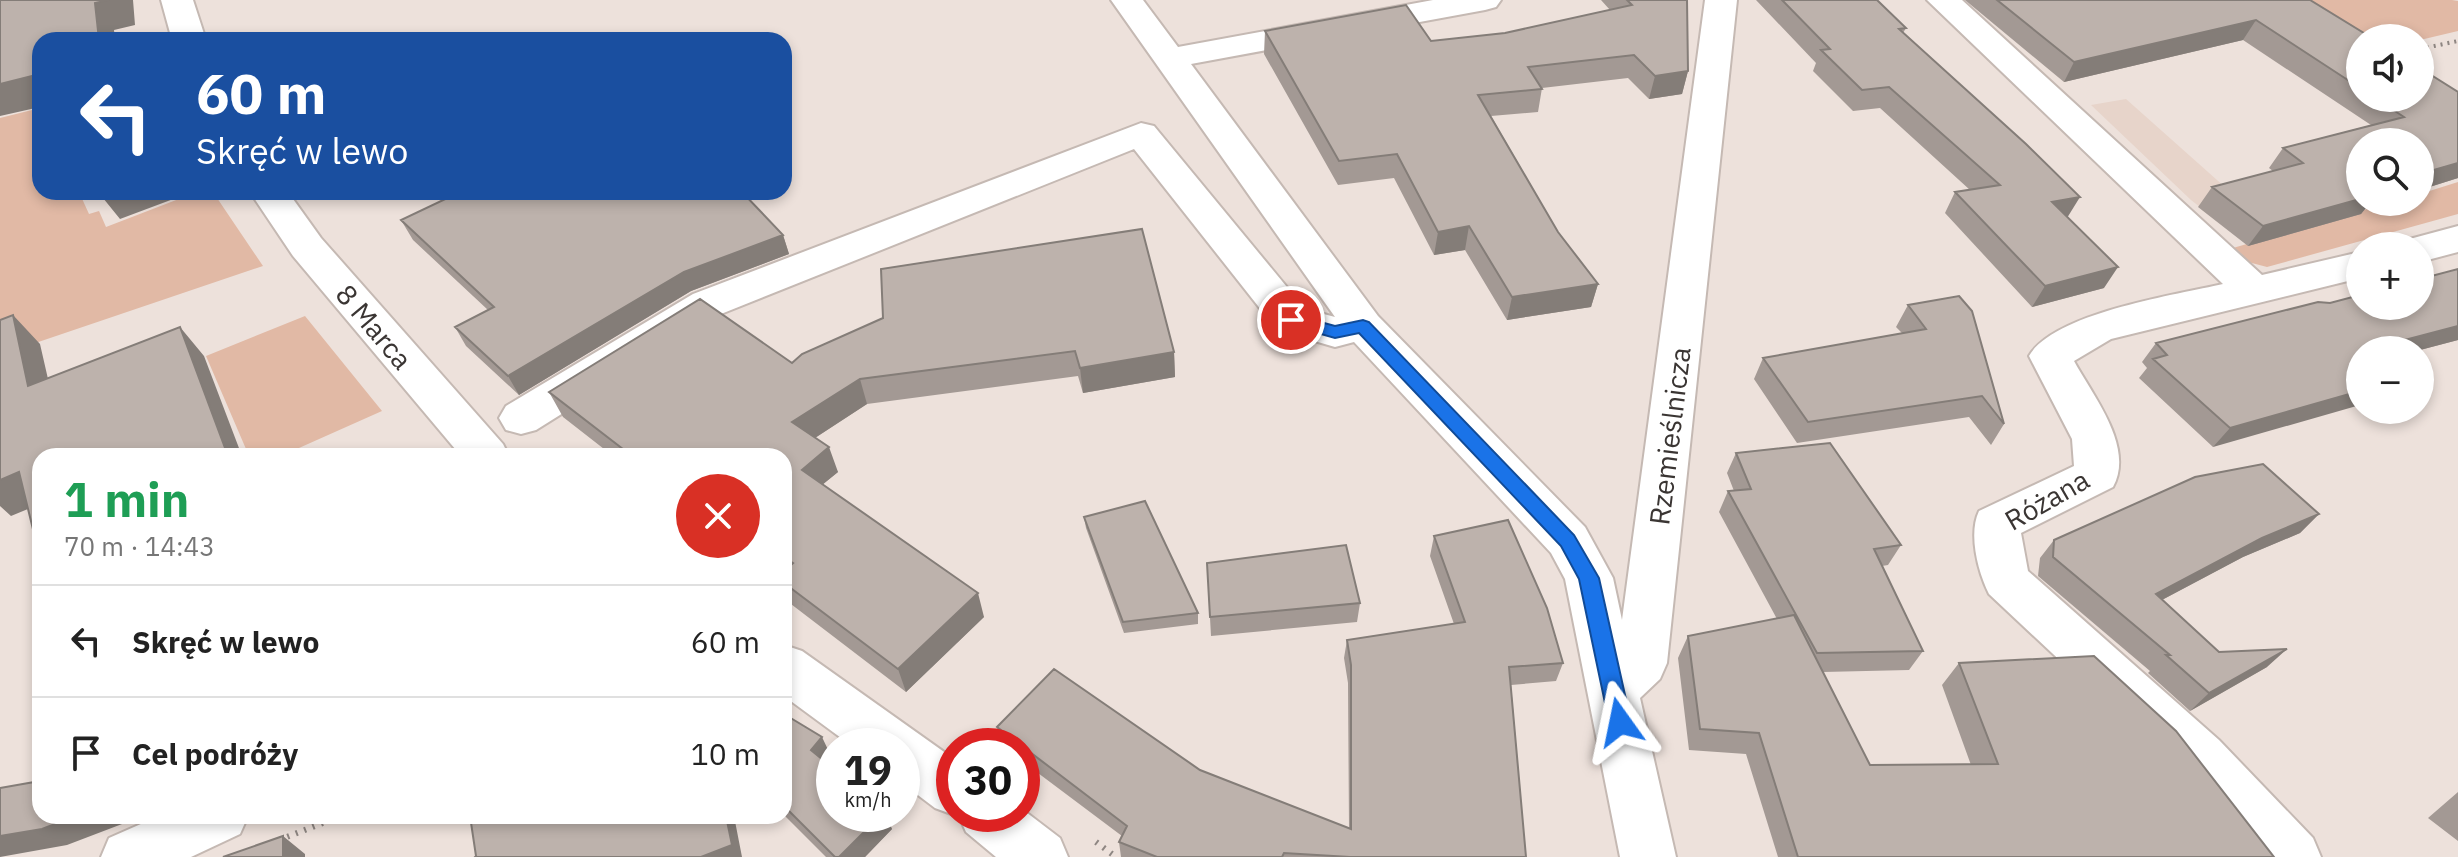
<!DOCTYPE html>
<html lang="pl">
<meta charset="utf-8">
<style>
:root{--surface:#fff;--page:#f2f2f2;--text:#222;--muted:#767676;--line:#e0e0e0}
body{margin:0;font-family:"IBM Plex Sans",sans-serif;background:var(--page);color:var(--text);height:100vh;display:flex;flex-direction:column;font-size:30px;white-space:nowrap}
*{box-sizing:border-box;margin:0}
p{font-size:26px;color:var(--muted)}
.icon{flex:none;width:44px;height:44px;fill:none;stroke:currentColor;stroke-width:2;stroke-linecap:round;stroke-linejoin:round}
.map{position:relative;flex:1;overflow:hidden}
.sheet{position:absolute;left:32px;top:448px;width:760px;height:376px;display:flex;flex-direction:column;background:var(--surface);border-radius:24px;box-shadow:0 4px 12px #0003}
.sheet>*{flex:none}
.top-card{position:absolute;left:32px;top:32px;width:760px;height:168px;border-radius:24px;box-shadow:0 4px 12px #0003;background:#1a4fa0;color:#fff;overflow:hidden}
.tools{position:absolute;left:2346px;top:24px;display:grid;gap:16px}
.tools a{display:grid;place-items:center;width:88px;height:88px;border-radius:50%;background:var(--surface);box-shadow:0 4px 12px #0003;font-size:40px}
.speed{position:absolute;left:816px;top:728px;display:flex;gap:16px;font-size:40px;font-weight:700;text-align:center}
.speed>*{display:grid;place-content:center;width:104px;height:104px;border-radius:50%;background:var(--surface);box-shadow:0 4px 12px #0003;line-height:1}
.speed small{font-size:20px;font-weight:400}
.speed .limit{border:12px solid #d22;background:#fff;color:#111}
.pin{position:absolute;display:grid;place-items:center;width:68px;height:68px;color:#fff;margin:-34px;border:4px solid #fff;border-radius:50%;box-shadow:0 2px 8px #0007}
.me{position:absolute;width:88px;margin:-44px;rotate:348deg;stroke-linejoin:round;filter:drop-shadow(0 0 6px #0008)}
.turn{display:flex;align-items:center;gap:28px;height:168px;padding:0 32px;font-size:36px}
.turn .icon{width:104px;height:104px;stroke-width:2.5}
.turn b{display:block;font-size:56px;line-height:68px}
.round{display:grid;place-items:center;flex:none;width:84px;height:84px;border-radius:42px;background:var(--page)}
.head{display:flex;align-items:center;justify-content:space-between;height:136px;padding:0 32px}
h1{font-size:48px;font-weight:700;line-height:60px;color:#1e9e55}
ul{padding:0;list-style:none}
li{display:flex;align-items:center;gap:24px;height:112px;padding:0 32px;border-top:2px solid var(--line)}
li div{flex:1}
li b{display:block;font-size:30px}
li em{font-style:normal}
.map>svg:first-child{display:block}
.built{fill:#e7d4ca}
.green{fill:#e1b9a5}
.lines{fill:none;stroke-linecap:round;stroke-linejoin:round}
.minor-casing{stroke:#c5b9b3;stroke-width:4}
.path-far1{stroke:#8e8682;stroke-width:4;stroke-dasharray:2 5;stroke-linecap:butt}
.path{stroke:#8e8682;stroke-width:6;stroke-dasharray:2 7;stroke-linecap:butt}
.minor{fill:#fff;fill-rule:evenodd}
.wall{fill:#a39994}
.shaded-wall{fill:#847d78}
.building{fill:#bdb2ac;stroke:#847d78;stroke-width:2}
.route{fill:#1a73e8;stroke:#114b97;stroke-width:2}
.labels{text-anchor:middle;stroke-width:6;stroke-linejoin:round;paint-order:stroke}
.street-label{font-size:28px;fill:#3a3533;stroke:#fff}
</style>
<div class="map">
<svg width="2458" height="857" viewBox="0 0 2458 857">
<rect width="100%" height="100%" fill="#ede1db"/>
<path class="built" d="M2126,99l109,97 149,6 -138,41 -55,-43 -100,-95z"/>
<path class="green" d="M2298,0h154l6,1v30l-38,9 -28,-5 -32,3z
M40,108v84h39l10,22 10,-3 7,16 91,-35h16l50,74 -263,89v-237z
M2458,182v32l-191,53 -19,-5 -15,-14 158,-46h29v-8z
M305,316l77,95 -101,45h-32l-43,-100z"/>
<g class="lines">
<g class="minor-casing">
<path id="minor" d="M161,0h32l13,40h-34z
M1111,0h32l35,47 255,-47h68l-5,7 -11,3 -294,54 187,252 207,211 28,51 9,42 83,-620h32l-70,663 -7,16 -20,19 36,159h-56l-55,-278 -14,-26 -197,-211 -19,5 -58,-17 -143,-181 -413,165 -185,116 -15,4 -15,-4 -7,-12 7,-12 187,-112 448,-171 13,3 151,183 30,8z
M1927,0h35l300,275 98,-23v26l-249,61 -37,22c19,35 61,86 39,126l-92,46 7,38 191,169 94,98 8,19h-65l-75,-83 -192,-180c-11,-22 -21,-60 -10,-83l95,-45 -2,-27 -43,-83c25,-43 146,-61 194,-72z
M250,192h38l33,46 182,206 6,12h-48l-168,-200z
M2458,226v26l-38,10v-16h-18l4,-6z
M784,645l18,6 152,108v55h3l-3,1 -19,-7 -33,-25v-37h-50l-68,-50z
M1022,809l38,29 8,19h-72l-30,-25 -8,-18h64z
M159,816h89l-8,18 -49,23h-90l8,-19z"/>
</g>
<path class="path-far1" d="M2420,49l38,-8"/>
<path class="path" d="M279,840l62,-24
M1096,842l20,15"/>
<use href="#minor" class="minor"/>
</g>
<path class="wall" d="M1601,0h86l1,71 -6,23 -33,5 -21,-21 -86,10 -4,24 -47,4 67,116 40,52 -7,23 -84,13 -42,-70 -31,5 -40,-77 -56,7 -74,-131 1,-23 166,10 74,-8 105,-23z
M1756,0h121l29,28 -3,5 165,184 36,71 -72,19 -87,-94 10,-21 15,-2 -90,-82 -27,3 -40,-40 3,-8z
M1965,0h345l50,38v60h60l38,80 -38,12v-48l-59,72 -113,32 -50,-39 14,-20 61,-16 -4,-3 14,-20 88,-23 -128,-85 -179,42z
M401,220l382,15 6,19 -98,37 -172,104 -53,-49 -11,-19 33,-17 -75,-70z
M2458,269v71l-38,10h-60l-147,97 -74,-69 8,-10 -5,-6 14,-19 174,-40z
M1908,305l96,119 -13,21 -22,-28 -172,26 -43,-64 9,-21 139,-25 -6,-6z
M883,318l291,34 1,25 -92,16 -5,-17 -211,28 -52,34 23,34 -15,12 161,133 -78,75 -119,-91 -3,-7v-138h-171l-50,-39 -14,-25 243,-29z
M1736,453l165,92 -13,20 -6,1 41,85 -14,19 -86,2 47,93h101l-29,-80 17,-22 315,194h-496l-32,-103 -57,-4 -11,-92 10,-22 89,-17 -58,-107 9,-21h6l-7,-18z
M2319,514l-19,19 -57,24 -81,43 57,52 48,15 -77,44 -42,-38 2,-2 -112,-95 2,-18 14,-18z
M1084,517l114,96v11l-74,9 -38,-105z
M1434,536l129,127 -7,18 -45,4 15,172h-405l-2,-15 3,-6 -100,-75v-15l-21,-1 -4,-18 352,101 -1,-145 -4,-25 3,-18 107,-16 -24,-68z
M1207,563l153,40 -3,19 -146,14z
M784,714l47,42 -5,7 66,66 -27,28h-39l-42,-42z
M2458,792v49l-30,-23z"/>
<path class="shaded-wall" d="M109,0h24l2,25 -21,5 1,10h-16l-4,-37z
M2256,20l-13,20 -179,42 10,-20z
M1688,71l-6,23 -33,5 6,-23z
M40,74v33l-40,9v-32z
M2458,163v15l-38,12v-16z
M119,192h73l-72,27 -17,-21z
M2080,197l-13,21 -15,-16z
M2360,199v3h18l-10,3 -7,9 -113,32 15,-20z
M1469,226l-4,24 -31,5 4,-23z
M783,235l6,19 -98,37 -172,104 -11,-19 176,-104z
M2118,267l-14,21 -72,19 13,-21z
M1598,284l-7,23 -84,13 5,-23z
M13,315l27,29 16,70 -28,-28z
M2458,326v14l-38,10h-42l4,-4z
M180,327l24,29 38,100h-14z
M1174,352l1,25 -92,16 -3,-25z
M860,379l7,25 -66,43 -9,-25z
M2360,391v14l-147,42 17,-19z
M829,447l9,25 -27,22 -9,-24z
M19,472l21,32 -29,12 -11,-10v-26z
M2319,514l-19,19 -57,24 -104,55 17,-18 106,-56z
M978,593l6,24 -78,75 -8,-23z
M2287,649l-20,18 -77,44 19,-18z
M822,737l9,19 -11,14 -9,-20z
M882,814h4l6,15 -27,28h-26z
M76,816h67l-76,29 -67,12v-21z
M726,816h8l8,41h-41z
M283,836l22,18v3h-22z"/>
<path class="building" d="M0,0h109l-14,3 4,37h-59v34l-40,10z
M1627,0h60l1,71 -33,5 -21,-21 -106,12 14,22 -64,6 80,137 40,52 -86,13 -43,-71 -31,6 -41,-78 -58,7 -74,-130 141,-26 25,36 74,-8 127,-28z
M1782,0h95l29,28 -7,1 127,115 54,53 -28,5 66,65 -73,19 -90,-94 45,-7 -111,-98 -27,3 -41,-40 9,-1z
M1997,0h313l62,38h-12v50l-104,-68 -182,42z
M2420,68l38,24v71l-38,11v-32h-60v57l-97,27 -51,-39 91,-24 -20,-15 121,-31 -29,-19h45z
M101,192h18l-16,6z
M460,192h282l41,43 -99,37 -176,104 -53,-49 39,-20 -93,-87z
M1142,229l32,123 -94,16 -5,-17 -215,28 -68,43 37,25 -27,23 176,123 -80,76 -114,-86v-12l9,-8 -9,-6v-101h-152l-83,-64 151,-93 92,64 10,-9 81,-36 -2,-49z
M2458,269v57l-76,20 5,4h-27v41l-130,37 -77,-69 14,-4 -11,-12 162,-41 12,1 30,-8v11h60v-27z
M1959,296l13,15 32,113 -22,-28 -174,26 -45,-64 163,-29 -18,-24z
M13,315l15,71 152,-59 48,129h-188v102l-21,-86 -19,8v-160z
M1830,443l71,102 -27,4 49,102 -106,2 -89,-162 23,-2 -15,-36z
M2263,464l56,50 -57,24 -106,56 63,58 68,-3 -78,44 -43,-38h4l-117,-98 1,-17 141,-63z
M1145,501l53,112 -75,9 -39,-105z
M1508,520l39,88 16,55 -54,4 17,190h-176l-66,-4 -2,4h-125l-38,-15 8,-16 -130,-99 57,-58 146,101 151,59v-164l-4,-25 118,-18 -31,-86z
M1346,545l14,58 -150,14 -3,-54z
M1794,615l76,150 128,-1 -39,-101 135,-7 82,75 98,126h-476l-39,-124 -59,-4 -12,-93z
M784,714l38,23 -11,13 23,19v45h48l-43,43h-4l-51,-51z
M40,781v35h36l-34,13 -42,7v-48z
M470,816h256l6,29 -31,12h-226l1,-1z
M283,836v21h-60z"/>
<path class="route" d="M1291,314l44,12 28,-6 6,2 205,213 25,43 32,144 -3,7 -8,3 -8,-3 -3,-7 -30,-143 -18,-33 -202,-213 -24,5 -50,-14 -2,-4z"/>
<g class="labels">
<g class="street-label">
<text transform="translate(374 327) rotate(50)" y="10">8 Marca</text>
<text transform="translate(1670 436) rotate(-83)" y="10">Rzemieślnicza</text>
<text transform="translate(2047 500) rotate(-30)" y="10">Różana</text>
</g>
</g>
</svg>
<div class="tools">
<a><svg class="icon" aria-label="sound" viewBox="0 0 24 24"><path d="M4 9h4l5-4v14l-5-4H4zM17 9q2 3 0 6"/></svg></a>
<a><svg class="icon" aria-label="search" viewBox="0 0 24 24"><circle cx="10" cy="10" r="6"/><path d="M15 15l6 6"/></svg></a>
<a>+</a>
<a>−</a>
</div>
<div class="speed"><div>19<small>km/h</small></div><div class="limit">30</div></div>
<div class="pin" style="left:1291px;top:320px;background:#d93025"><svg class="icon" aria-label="arrive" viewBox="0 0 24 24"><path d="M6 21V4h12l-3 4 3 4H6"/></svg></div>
<svg class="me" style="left:1620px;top:722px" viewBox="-20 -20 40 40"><path d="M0-17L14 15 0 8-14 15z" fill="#1a73e8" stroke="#fff" stroke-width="4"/></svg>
<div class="top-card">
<div class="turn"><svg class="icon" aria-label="left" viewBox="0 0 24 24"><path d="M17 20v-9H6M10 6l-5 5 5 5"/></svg><div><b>60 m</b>Skręć w lewo</div></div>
</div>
<section class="sheet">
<div class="head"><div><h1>1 min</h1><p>70 m · 14:43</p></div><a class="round" style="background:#d93025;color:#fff"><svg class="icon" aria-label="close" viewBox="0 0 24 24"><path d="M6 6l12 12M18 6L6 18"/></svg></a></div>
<ul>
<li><svg class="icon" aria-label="left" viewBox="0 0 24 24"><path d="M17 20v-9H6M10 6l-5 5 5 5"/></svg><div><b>Skręć w lewo</b></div><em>60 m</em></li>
<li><svg class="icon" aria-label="arrive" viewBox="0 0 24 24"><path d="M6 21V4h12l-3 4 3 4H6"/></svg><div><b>Cel podróży</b></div><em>10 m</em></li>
</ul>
</section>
</div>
